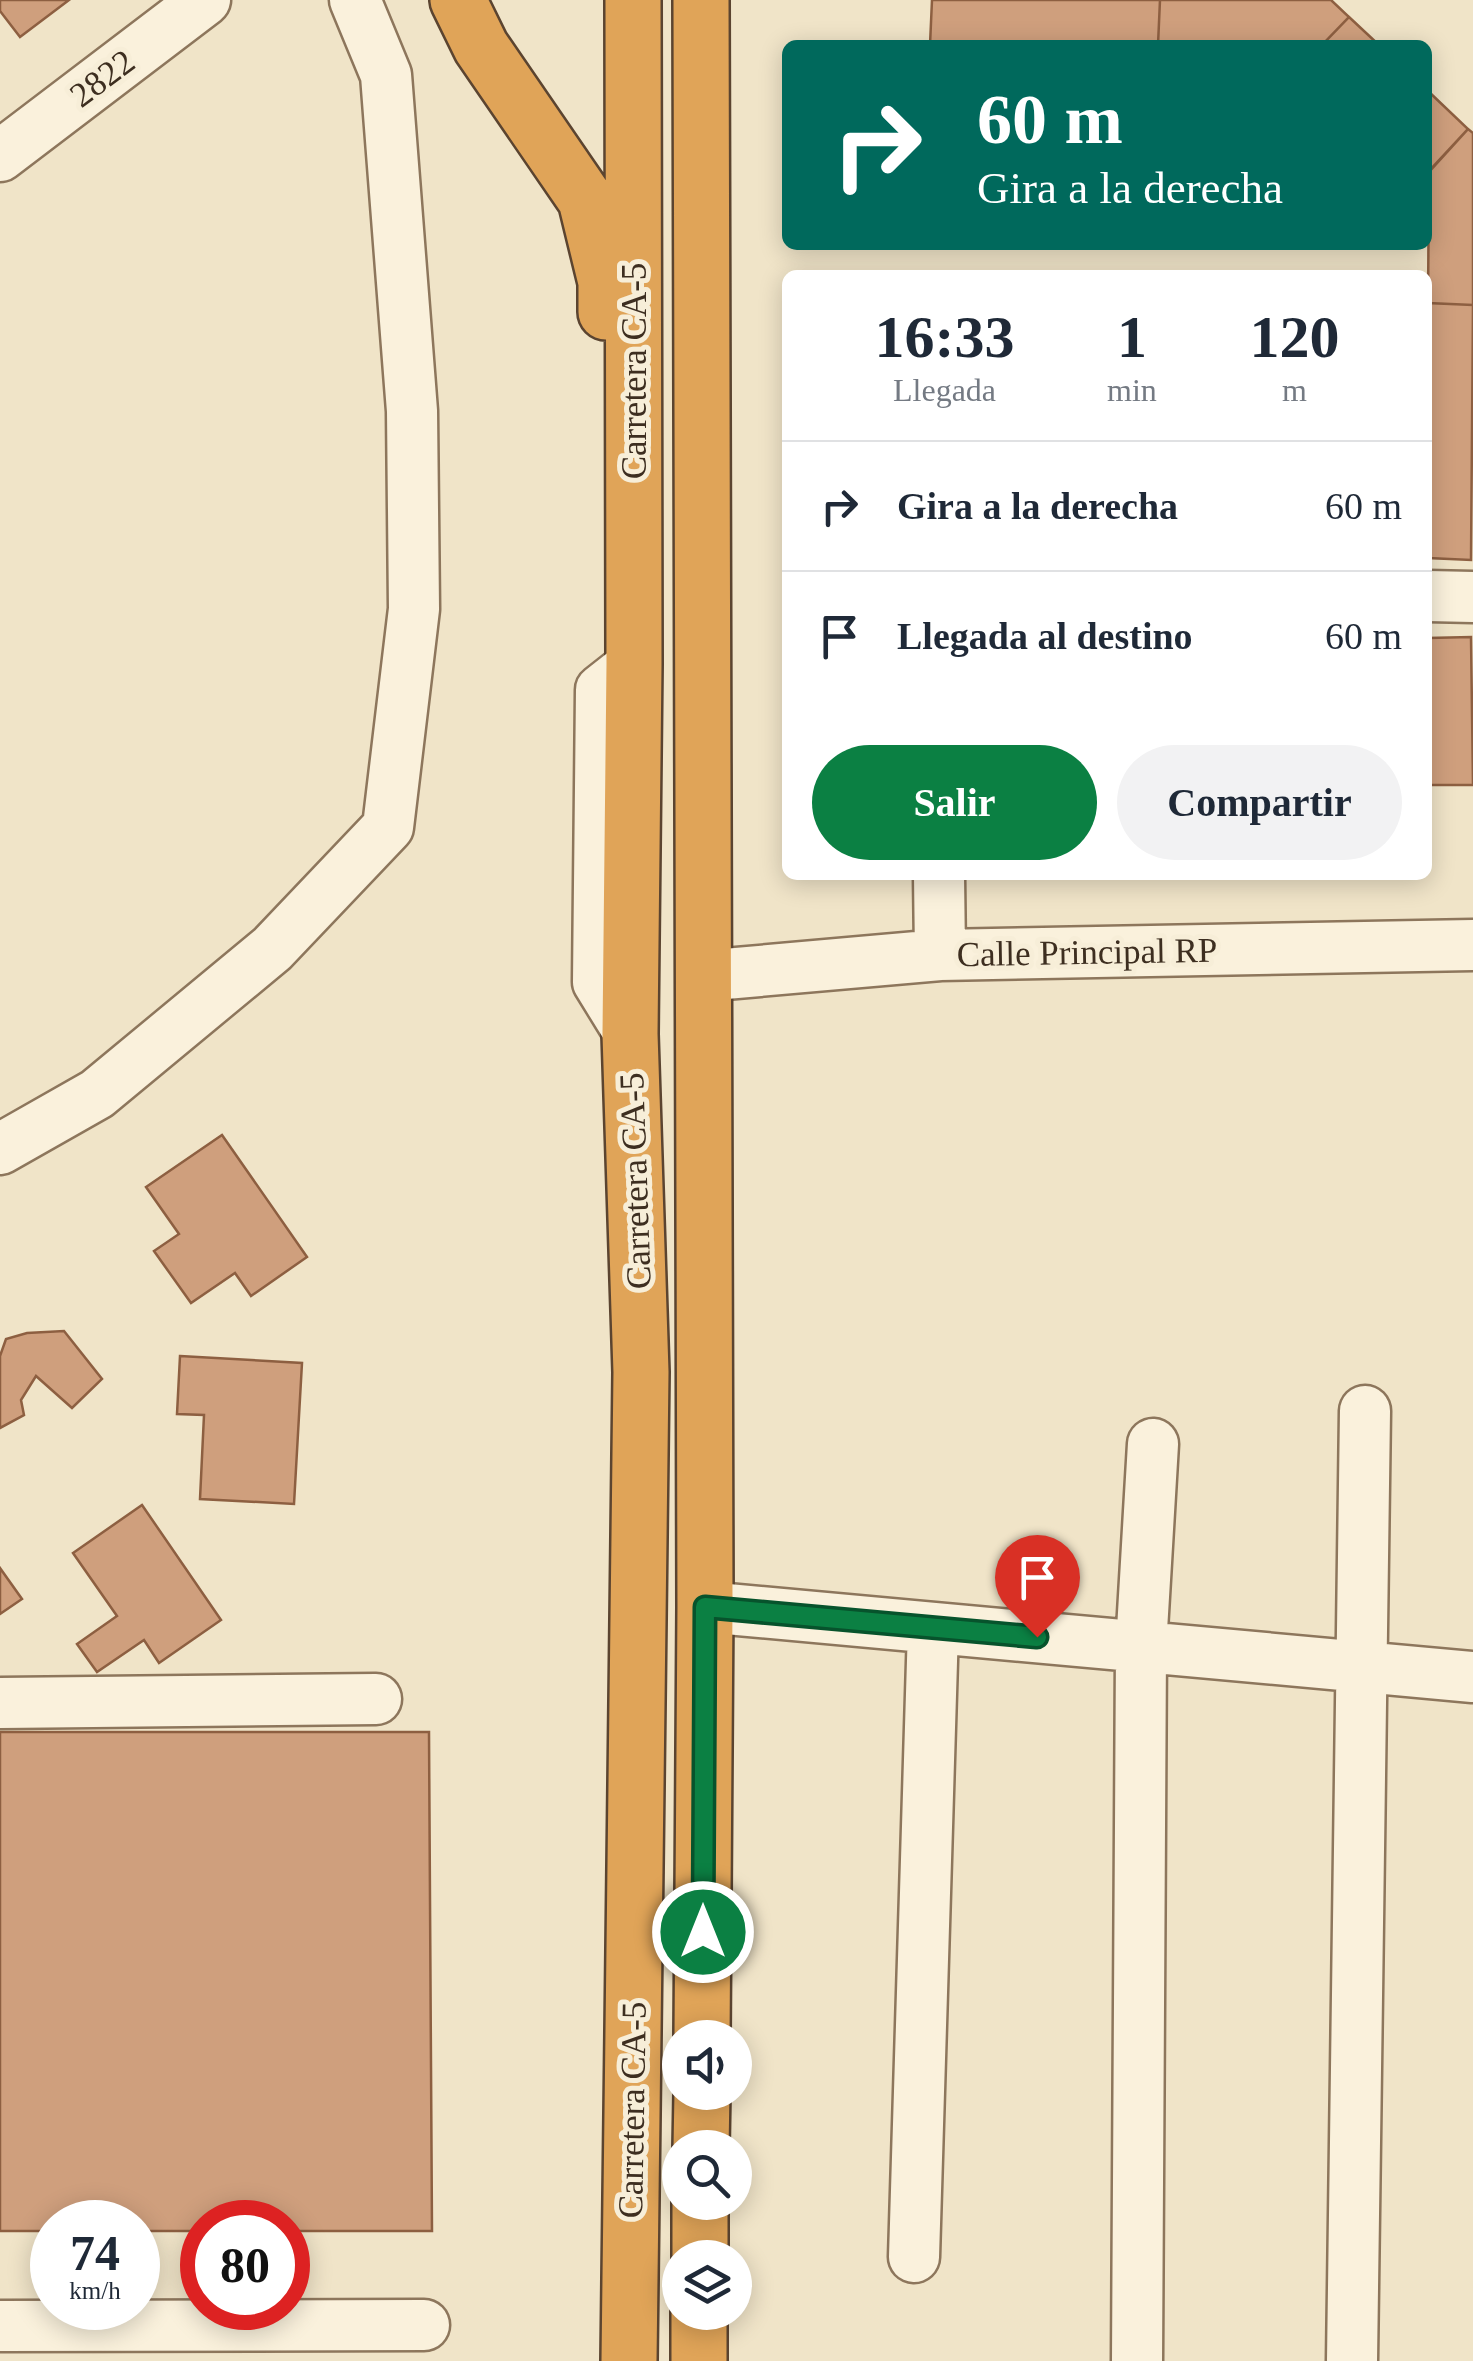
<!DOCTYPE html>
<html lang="es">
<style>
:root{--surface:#fff;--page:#f2f2f3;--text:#1f2937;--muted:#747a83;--line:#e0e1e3;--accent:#0b8043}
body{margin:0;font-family:"Times New Roman",serif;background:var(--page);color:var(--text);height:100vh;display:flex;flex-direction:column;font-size:38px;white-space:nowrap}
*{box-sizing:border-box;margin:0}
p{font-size:32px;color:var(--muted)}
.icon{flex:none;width:55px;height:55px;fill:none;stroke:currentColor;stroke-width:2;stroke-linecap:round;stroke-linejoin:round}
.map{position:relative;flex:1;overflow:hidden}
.side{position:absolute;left:782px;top:270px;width:650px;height:610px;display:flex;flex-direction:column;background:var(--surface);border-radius:15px;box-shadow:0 5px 25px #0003}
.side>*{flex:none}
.banner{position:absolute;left:782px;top:40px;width:650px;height:210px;border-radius:15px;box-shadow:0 5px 25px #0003;background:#00695c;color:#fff;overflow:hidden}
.controls{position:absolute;left:662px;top:2020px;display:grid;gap:20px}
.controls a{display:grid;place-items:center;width:90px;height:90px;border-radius:50%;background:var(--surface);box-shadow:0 5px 25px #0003;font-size:50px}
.speed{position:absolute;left:30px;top:2200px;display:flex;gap:20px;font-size:50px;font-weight:700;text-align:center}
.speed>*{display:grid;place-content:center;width:130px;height:130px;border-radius:50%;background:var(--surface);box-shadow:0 5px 25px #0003;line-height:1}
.speed small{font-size:25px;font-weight:400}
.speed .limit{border:15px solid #d22;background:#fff;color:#111}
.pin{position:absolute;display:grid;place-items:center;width:85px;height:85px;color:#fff;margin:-102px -42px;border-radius:50% 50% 50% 0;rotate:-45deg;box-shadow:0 0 10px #0007}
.pin .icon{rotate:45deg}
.me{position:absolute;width:110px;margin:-55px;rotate:0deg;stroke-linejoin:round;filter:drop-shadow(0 0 8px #0008)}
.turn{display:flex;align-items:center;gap:35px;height:210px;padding:0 30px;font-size:45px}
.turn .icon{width:130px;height:130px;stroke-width:2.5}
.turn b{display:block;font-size:70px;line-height:85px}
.eta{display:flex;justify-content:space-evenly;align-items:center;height:170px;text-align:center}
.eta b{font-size:60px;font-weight:800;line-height:70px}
.button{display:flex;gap:20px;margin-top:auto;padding:20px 30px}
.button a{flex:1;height:115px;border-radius:60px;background:var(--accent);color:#fff;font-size:40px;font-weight:800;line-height:115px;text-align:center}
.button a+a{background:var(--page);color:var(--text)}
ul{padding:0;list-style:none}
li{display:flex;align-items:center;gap:30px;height:130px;padding:0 30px;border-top:2px solid var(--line)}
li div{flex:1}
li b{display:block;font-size:38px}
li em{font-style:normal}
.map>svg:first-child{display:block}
.building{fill:#cf9f7d;stroke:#8d5f41;stroke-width:2.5}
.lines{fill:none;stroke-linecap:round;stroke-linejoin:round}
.minor-casing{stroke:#8d765c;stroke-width:55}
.highway-casing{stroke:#5b4430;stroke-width:60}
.minor{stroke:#faf1dc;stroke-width:50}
.highway{stroke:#e0a458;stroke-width:55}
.route-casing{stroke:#07532c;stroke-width:25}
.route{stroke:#0b8043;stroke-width:18}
.labels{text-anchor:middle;stroke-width:10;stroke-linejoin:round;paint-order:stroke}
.street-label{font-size:35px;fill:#3d2e20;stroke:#f7eed8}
</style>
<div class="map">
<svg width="1473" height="2361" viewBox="0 0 1473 2361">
<rect width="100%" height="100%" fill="#f0e4c8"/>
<path class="building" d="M0,0h69l-49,37 -20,-26z
M932,0h228l-2,45h-228z
M1160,0h171l18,17 -27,28h-164z
M1349,17l30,28h-57z
M1428,91l40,38 -40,44z
M1468,129l5,4v172l-45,-2 1,-132z
M1428,303l45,2 -2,255 -43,-2z
M1471,637l2,148h-45v-147z
M222,1135l85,122 -56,39 -16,-23 -44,30 -37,-52 25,-17 -33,-47z
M64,1331l38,48 -30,29 -36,-32 -15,24 3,15 -24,13v-72l6,-17 21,-6z
M180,1356l122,7 -8,141 -94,-5 4,-84 -27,-1z
M142,1505l79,115 -62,43 -15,-23 -47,32 -20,-28 40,-28 -44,-63z
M0,1568l22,31 -22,15z
M0,1732h429l3,499h-144v-9h-86v9h-64v-9h-86v9h-52z"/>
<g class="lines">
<g class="minor-casing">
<path id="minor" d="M0,156l205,-156
M1428,596l45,1
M939,875l1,80
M702,976l238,-21 533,-10
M630,1034l-32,-52 3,-292 33,-26
M0,1149l97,-55 175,-145 116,-122 26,-218 -2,-198 -26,-336 -31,-75
M705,1607l768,70
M0,1703l376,-4
M914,2257l19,-629
M0,2326l424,-1
M1137,2361l4,-714 12,-203
M1352,2361l13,-950"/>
</g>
<g class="highway-casing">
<path id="highway" d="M458,0l23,47 105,153 20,82v30
M701,0l4,1607 -3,431
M701,2148l1,-56
M700,2258v-56
M629,2361l12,-989 -11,-338 4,-370 -1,-664
M699,2361v-49"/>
</g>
<use href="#minor" class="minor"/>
<use href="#highway" class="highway"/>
</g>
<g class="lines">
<g class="route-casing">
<path id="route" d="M703,1932l2,-325 332,30"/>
</g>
<use href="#route" class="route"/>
</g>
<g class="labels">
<g class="street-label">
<text transform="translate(102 78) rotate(-37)" y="12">2822</text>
<text transform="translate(634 371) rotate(-90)" y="12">Carretera CA-5</text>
<text transform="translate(1087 952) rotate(-1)" y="12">Calle Principal RP</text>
<text transform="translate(635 1181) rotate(-92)" y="12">Carretera CA-5</text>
<text transform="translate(632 2110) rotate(-89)" y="12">Carretera CA-5</text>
</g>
</g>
</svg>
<div class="controls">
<a><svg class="icon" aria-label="sound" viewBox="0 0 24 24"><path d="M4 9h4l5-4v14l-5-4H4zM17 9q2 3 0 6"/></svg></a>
<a><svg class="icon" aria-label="search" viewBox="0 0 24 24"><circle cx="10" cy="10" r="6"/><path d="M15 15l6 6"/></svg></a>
<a><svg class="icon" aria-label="layers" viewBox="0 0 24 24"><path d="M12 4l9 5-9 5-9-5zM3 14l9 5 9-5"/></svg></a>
</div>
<div class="speed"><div>74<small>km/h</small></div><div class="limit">80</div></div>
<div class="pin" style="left:1037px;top:1637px;background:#d93025"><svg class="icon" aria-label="arrive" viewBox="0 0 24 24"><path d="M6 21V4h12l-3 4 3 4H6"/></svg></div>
<svg class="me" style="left:703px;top:1932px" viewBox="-20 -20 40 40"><circle r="17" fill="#0b8043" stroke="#fff" stroke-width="3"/><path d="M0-11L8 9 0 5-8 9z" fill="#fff"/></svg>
<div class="banner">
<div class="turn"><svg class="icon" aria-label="right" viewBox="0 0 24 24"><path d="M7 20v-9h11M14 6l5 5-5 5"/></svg><div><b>60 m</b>Gira a la derecha</div></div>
</div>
<section class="side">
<div class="eta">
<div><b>16:33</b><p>Llegada</p></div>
<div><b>1</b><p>min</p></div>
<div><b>120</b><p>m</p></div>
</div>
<ul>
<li><svg class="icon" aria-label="right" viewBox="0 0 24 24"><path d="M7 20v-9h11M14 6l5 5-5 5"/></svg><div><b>Gira a la derecha</b></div><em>60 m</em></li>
<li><svg class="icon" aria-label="arrive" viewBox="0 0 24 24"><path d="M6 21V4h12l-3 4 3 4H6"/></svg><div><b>Llegada al destino</b></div><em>60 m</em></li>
</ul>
<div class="button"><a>Salir</a><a>Compartir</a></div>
</section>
</div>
